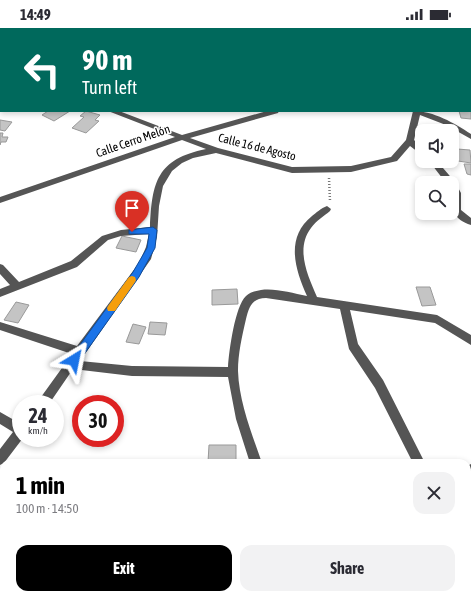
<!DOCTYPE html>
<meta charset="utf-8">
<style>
:root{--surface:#fff;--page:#f2f2f3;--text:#2b2b33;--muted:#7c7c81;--accent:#000}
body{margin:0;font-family:"Asap Condensed",sans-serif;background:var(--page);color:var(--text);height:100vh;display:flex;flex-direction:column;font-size:15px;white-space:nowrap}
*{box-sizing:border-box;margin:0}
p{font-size:13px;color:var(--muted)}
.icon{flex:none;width:22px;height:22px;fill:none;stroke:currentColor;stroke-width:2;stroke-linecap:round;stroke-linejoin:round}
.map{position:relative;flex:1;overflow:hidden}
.details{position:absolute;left:0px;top:431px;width:471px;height:140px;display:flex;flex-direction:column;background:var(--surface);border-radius:12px 12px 0 0;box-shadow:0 2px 6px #0003}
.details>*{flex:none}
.hud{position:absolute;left:0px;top:0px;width:471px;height:84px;box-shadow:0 2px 6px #0003;background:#00695c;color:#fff;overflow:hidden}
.fabs{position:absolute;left:415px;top:96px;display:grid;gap:8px}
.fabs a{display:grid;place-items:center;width:44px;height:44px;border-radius:8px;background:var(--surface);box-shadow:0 2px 6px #0003;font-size:20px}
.speed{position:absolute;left:12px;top:367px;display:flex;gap:8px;font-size:20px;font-weight:700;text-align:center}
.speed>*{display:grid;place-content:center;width:52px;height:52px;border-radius:50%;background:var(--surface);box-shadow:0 2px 6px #0003;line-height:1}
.speed small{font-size:10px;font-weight:400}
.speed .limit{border:6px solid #d22;background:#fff;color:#111}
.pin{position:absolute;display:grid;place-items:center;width:34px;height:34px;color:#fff;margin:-41px -17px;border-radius:50% 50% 50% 0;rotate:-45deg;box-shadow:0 0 4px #0007}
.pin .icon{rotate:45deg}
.me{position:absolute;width:44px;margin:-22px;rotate:35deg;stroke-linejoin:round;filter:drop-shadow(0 0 3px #0008)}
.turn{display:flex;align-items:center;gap:14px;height:84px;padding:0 16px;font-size:18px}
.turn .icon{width:52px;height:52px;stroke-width:2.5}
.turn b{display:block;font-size:28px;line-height:34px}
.round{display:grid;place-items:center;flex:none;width:42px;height:42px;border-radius:12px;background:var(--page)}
.overview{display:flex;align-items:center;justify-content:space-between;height:68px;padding:0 16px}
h1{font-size:24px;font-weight:700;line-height:30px;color:var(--accent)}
.action{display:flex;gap:8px;margin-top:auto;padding:8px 16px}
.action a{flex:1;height:46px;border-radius:12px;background:var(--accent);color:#fff;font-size:16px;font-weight:700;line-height:46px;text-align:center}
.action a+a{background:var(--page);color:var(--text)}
.status{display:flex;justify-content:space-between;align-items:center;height:28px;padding:0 20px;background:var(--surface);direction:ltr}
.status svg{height:11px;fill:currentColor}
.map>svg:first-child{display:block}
.building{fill:#c4c4c4;stroke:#999}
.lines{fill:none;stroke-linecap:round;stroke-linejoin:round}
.path{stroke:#777;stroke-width:2.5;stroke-dasharray:1 2;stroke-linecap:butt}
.minor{fill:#555;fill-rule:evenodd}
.route{fill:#1a73e8;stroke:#114b97}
.slow{fill:#f59e0b}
.labels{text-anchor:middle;stroke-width:3;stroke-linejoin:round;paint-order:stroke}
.far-street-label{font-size:12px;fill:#000;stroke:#fff}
</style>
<div class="status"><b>14:49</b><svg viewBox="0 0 49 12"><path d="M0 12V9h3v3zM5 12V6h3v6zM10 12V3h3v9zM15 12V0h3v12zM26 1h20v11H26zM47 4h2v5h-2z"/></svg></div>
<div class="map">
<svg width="471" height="571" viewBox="0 0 471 571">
<rect width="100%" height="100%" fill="#fff"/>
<path class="building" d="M471,82v9l-10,-1 -2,-7z
M48,83h22l-16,10 -12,-6z
M86,83l14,4 -5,5 4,1 -13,12 -14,-5 12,-11 -4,-1z
M0,92l12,2 -7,9 -5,-1z
M0,105h3l-1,4h6l-2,5h-5l-1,3z
M457,121l13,1 1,13 -13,-2z
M464,136h7v11l-4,-1z
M122,208l19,4 -5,12 -20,-4z
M416,259h14l6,18 -14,1z
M237,261l1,15 -26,1v-15z
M16,274l13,3 -11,18 -14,-3z
M150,294l17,1 -2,12 -17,-1z
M133,296l13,3 -7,17 -13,-2z
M209,417h27v17h-28z
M129,567h26v4h-27z"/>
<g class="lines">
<path class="path" d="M329,150l1,23"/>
<path class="minor" d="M450,0h6v1h-6z
M0,54h1l-1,6z
M108,83h11l63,24 85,-24h12l-1,2 -88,25 28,10 74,19 59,-1 40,-9 15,-17 7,-29c21,0 41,12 58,23v5l-25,-14 -26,-10 -6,25 8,8v7l-12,-9 -13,15 -46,11 -59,1 -76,-20 -23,5 -11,5 -10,8 -9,15 -4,20 -2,31 -6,22 -71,102 52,5 96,1c1,-16 7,-61 18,-71 4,-4 10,-5 15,-6 14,-2 31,3 46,6 -12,-27 -22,-58 5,-80 4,-3 9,-8 15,-10l4,3 -1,2c-6,5 -14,10 -19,17 -16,21 -3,48 6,69l120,18 34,20v10l-36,-22 -85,-13 8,34 25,36 42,83h-12l-38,-75 -26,-39 -9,-40 -74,-11c-14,0 -17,9 -20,21 -4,17 -8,35 -8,52 1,31 14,63 24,92h-12l-14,-44 -8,-42 -96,-1 -59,-7 -24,35h-13l36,-50 -72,-24v-8l77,24 62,-83 7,-16 3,-13 -28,2 -13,4 -31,27 -77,30v-8l10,-4 -10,-11v-10l3,1 16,17 52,-21 31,-25 19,-6 29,-3c2,-45 7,-68 56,-78l-24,-9 -182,63v-6l175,-60z
M429,133h8l18,21 6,11v17l10,8v7c-23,-7 -19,-23 -19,-42h-6z
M0,384l21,12v14h2l-19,25 -4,2v-16l13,-17 -13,-8z
M471,436v12l-4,2v-12z
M0,501l4,1v12l-4,-1z
M276,567h14l1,4h-14z"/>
</g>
<path class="route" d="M153,199l4,3 -2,18 -16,29 -61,86 -4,2 -3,-2 -2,-3 2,-3 62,-85 14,-24 2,-14h-20v-4z"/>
<path class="slow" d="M132,248l3,1 1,3 -1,2 -20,29h-7l-1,-3 1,-2 21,-29z"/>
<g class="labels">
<g class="far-street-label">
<text transform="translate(133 113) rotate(-19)" y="4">Calle Cerro Melón</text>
<text transform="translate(257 119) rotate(14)" y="4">Calle 16 de Agosto</text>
</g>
</g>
</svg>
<div class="fabs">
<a><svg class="icon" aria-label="sound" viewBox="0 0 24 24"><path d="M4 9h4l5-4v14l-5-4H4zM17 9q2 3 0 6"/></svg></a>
<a><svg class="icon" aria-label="search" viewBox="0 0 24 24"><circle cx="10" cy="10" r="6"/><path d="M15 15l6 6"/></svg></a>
</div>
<div class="speed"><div>24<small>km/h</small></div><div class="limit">30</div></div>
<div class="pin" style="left:132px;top:204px;background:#d93025"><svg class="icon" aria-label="arrive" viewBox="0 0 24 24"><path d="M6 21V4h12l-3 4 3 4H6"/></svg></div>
<svg class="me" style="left:74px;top:332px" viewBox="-20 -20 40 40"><path d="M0-17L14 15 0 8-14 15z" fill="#1a73e8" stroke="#fff" stroke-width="4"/></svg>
<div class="hud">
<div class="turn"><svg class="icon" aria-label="left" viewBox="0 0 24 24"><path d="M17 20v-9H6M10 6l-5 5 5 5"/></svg><div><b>90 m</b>Turn left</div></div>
</div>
<section class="details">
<div class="overview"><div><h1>1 min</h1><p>100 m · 14:50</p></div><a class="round"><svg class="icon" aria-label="close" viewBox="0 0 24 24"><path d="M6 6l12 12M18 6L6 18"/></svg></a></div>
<div class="action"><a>Exit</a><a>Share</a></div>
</section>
</div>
